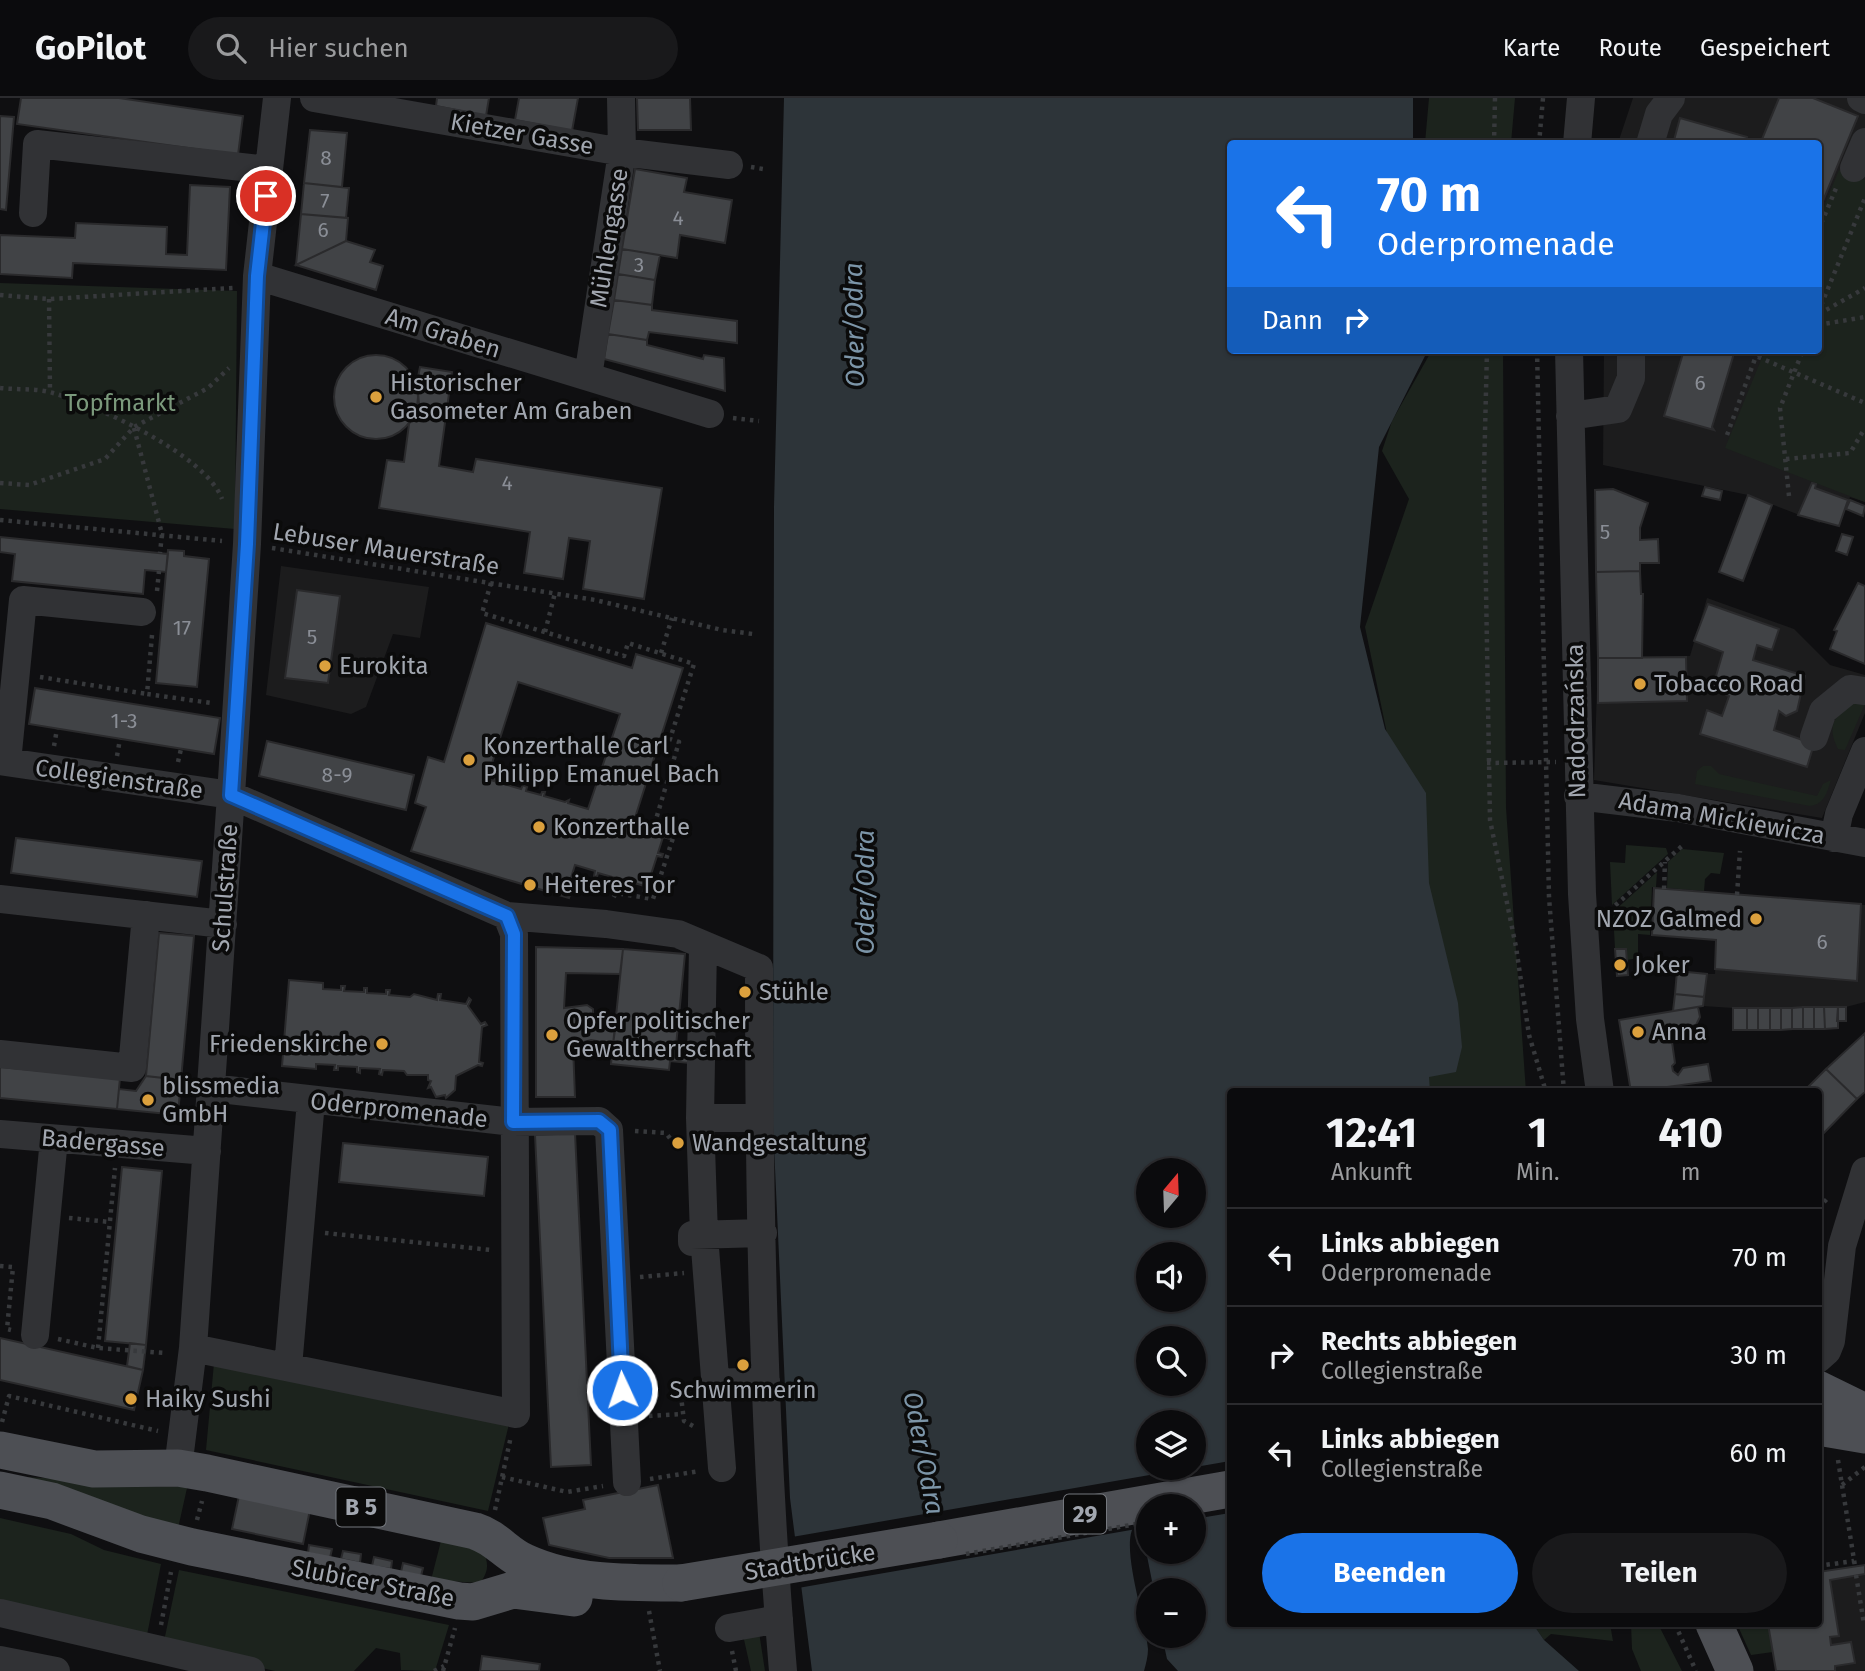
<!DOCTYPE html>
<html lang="de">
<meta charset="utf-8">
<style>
:root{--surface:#0b0b0d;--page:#19191b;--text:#f1f3f6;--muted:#9a9b9d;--line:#2b2b2e;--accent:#1a73e8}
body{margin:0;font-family:"Fira Sans",sans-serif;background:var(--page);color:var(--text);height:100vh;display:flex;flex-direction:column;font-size:26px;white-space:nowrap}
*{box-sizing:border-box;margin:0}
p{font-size:23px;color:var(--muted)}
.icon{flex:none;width:38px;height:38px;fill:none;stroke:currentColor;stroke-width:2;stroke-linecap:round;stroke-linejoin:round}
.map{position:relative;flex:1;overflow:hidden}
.drawer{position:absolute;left:1227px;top:990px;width:595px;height:539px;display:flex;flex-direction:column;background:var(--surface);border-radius:7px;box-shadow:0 2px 5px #0004,0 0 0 2px var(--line)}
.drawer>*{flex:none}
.hud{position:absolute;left:1227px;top:42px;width:595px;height:214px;border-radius:7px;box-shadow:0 2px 5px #0004,0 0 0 2px var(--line);background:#1a73e8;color:#fff;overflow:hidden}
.needle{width:46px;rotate:19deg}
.buttons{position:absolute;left:1136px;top:1060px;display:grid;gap:14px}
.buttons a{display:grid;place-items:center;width:70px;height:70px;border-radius:50%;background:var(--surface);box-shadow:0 2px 5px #0004,0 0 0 2px var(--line);font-size:35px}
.pin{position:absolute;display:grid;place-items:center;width:60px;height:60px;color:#fff;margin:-30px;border:4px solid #fff;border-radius:50%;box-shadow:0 2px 7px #0007}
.me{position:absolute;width:77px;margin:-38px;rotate:357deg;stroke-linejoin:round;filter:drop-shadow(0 0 5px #0008)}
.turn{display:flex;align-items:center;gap:24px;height:147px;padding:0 35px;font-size:32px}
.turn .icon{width:91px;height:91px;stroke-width:2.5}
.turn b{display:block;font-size:49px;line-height:60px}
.then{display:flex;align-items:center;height:66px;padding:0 35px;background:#0003;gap:14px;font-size:26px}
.eta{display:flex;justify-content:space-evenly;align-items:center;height:119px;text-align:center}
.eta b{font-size:42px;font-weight:700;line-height:49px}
.action{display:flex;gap:14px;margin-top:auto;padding:14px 35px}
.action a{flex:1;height:80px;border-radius:42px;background:var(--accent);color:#fff;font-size:28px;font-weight:700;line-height:80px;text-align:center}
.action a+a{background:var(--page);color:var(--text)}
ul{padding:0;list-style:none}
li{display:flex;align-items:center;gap:21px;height:98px;padding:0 35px;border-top:2px solid var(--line)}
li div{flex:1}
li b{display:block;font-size:26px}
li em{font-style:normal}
header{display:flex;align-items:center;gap:42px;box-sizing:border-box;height:98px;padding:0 35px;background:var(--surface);border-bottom:2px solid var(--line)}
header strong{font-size:33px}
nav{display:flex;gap:38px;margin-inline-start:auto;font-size:24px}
.search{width:490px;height:63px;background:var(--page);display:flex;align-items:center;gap:18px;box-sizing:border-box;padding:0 24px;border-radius:38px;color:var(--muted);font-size:26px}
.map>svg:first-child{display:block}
.built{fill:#1c1c1d}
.green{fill:#1c231d}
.water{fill:#2d3439;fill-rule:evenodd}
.pier{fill:#0f0f11}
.building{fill:#414346;stroke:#2a2a2c;stroke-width:2;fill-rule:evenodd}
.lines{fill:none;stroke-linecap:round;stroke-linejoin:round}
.path{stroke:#37393c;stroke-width:4.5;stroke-dasharray:3.5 5;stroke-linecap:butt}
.minor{stroke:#313235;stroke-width:28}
.major{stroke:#4d4f54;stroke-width:37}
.path-bridge{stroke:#37393c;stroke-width:4.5;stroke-dasharray:3.5 5;stroke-linecap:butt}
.major-bridge{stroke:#4d4f54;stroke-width:37}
.route-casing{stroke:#114b97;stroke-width:18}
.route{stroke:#1a73e8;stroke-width:12}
.poi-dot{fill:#dba03d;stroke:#0b0b0b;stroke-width:2.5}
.labels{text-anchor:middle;stroke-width:7;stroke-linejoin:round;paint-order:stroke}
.number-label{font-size:21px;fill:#8a8e96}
.shield{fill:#0b0b0b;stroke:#75787e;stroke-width:2}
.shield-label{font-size:23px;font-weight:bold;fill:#a2a7b0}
.street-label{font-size:24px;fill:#a2a7b0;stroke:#0b0b0b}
.poi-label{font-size:24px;fill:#a2a7b0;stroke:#0b0b0b;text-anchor:start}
.park-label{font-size:24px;fill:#7b997c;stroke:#0b0b0b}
.water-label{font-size:26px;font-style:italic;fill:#7c95a8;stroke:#0b0b0b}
</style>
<header>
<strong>GoPilot</strong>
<div class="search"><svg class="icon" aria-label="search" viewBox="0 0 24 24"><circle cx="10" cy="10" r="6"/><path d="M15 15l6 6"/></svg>Hier suchen</div>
<nav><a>Karte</a><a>Route</a><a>Gespeichert</a></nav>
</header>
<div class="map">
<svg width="1865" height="1573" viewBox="0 0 1865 1573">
<rect width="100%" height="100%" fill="#0f0f11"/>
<path class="built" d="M1633,0h232v404l-15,-5 -11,29 -18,-6 -1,3 -72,-28 -145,-30 1,-115h214v-206l-200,-1z
M281,468l148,21 -9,51 -27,-4 -27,73 -15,7 -85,-19z
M1707,500l87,31 36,36 35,10v38l-43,105 -228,-38 4,-123 92,-1z
M1654,790l211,17v97l-19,5v14h-8v7l-105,2v-22l-30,-2 4,-32h8l1,-34 -64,-5z
M1865,1467v106h-89l-8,-47h50v-52z"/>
<path class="green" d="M1429,0h86l-4,45h-86z
M1839,72l26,10v322l-140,-54 40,-98h53v-129z
M0,185l237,8 -2,238 -235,-20z
M1432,252h71l3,458 20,284h-104l-24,-305 -33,-160 44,-128 -27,-48 10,-30z
M1851,602l14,4 -20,46 -7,-1c-12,-23 -3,-32 13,-49z
M1703,668h8l8,8 98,22 6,-12 8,-4c-4,12 -6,24 -21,26l-115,-22 2,-13z
M1626,747l40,3 2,6 -56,51 -2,-43 15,1z
M1682,751l42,4 -4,21 -9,-1 -6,6 -1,12 -37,-3 1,-26z
M1657,774l-1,15h-4l-2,48 -12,-1v24l-11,2 -1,-11h-11l-2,-37z
M214,1265l295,61 -21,87 -282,-61z
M27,1379l67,4 95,-2 -12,54z
M0,1420l71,16 33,16 57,14 -15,76 -146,-35z
M442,1439l42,16c5,12 4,19 -4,30l-49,-3z
M179,1472l270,55 -14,46 -34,-1 -1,-17 -24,-5 -22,23h-79l-112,-25z
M1533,1526h77l3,17 -62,-7 -7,6z
M1631,1526h27l24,47h-41l-9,-22z
M1737,1526h31l5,28 -22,3z
M759,1534l6,39h-14l-8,-36z"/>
<path class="water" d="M784,0h629v45l-183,1v206h198l-49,97 -19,180 25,102 41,64 3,90 29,120 4,44 -6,25 -27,5 1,15h-200v532h303l11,16 35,31h-401l-11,-12 -5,-23h32v-45h-40l-12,-60 -8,-5c-14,21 12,95 14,123 0,7 -2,15 -4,22h-332l-22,-173 -17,-374 1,-617zM1148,1073h46v45h-46zM1148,1157h46v45h-46zM1148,1241h46v45h-46zM1148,1325h46v45h-46zM1148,1409h46v45h-46z"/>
<path class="pier" d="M1230,1363v52l-36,6v-12h-46v20l-350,61 -6,-51z"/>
<path class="building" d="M21,0h98l124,18 -5,39 -221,-31z
M437,0h52l-3,18 -50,-10z
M519,0h59l-6,33 -57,-11z
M637,0h53l1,32h-53z
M1779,0h34l45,18 -40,97v-69h-58z
M0,18l14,1 -8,93 -6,-1z
M1680,20l67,19 -2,7h-72z
M310,32l37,3 -5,54 -38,-4z
M635,71l52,9 -3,14 48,8 -7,43 -45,-8 -3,23 -55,-9z
M304,85l45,5 -3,30 -45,-4z
M190,87l40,2 -4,83 -153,-7 -1,15 -72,-4v-39l75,3 1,-15 91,4 -1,27 21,1z
M301,116l47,4 -2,23 -50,24z
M346,143l29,9 -5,12 13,4 -7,24 -80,-25z
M622,151l38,6 -5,25 -37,-6z
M618,176l37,6 -3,25 -38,-5z
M614,202l38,5v5l85,11v22l-88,-11 -2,8 -39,-6z
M608,236l39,6v5l56,14 1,-4 20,3 1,33 -121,-32z
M1684,252h51l-23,77 2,3 -50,-14z
M334 299a42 42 0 1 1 84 0a42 42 0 1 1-84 0Z
M420,269l32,5 -13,94 34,6 3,-13 186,29 -18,111 -61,-10 7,-48 -21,-3 -6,41 -39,-6 6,-41 -151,-24 8,-48 17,2 5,-38 10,-20 -2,-22z
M1812,385l4,1 -1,4 33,12 -9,26 -41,-11z
M1705,389l17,4 -2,9 -18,-4z
M1613,391l35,14 -8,25v12l18,-1 1,24h-19v8l-44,1 -1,-82z
M1748,397l24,10 -29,76 -24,-9z
M1850,402l15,6 -2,10 -17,-7z
M1842,436l11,3 -6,18 -11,-4z
M0,439l168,17 -2,18 -21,-2 -2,24 -131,-13 3,-27 -15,-2z
M168,452l16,1v5l25,3 -12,128 -41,-4z
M1640,473l1,23h2l-1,64h-44l-2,-86z
M1858,485l7,3v78l-35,-15 7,-18 -3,-1z
M297,492l43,6 -12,87 -43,-5z
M1708,506l71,25 -7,21 -15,-5 -4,15 52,16 -8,35 -11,5 -7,-5 -5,19 40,14 -7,23 -107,-33 7,-24 15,6 7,-20 -17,-6 11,-38 -29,-11z
M486,525l146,45 4,-14 47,14 -50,156 39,11 -2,4 -7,-2 -5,16 5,1 -1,3 -5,-1 -9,28 5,2 -1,3 -5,-2 -1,5 -3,-1 1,-5 -22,-7 -1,5 -4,-1 2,-4 -21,-6 -1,4 -3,-1 1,-5 -20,-6 -9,29 4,1 -1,3 -158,-47 15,-44 -11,-4 13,-46 16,5zM518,584l102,32 -32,95 -20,-6 1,-3 -4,2 -21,-6 1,-4h-3l-1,3 -15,-4 1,-4 -4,-2 -2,4 -24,-7 1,-4 -3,-1 -1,4 -7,-2z
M1686,559l1,44 -89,2v-45z
M35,590l185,30 -6,36 -185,-30z
M267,643l147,34 -8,35 -147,-34z
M16,740l186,23 -5,36 -186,-24z
M1654,790l207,16 -4,77 -142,-12 1,-29 -64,-5z
M159,835l35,3 -13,144 -35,-4z
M536,849l87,2 -3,25 -54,-1 -2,35 23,-3 6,4v17l22,4 -2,14 -22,-4 -18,5 2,52h-39z
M623,851l62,5 -9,92 14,1 -1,16 -19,-2 -1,9 -58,-6z
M1615,851h11l2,26 -11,1z
M1677,873l30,3 -3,23 -29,-3z
M289,882l34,3v6l18,1v-4h4l-1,5 20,1v-4h3v5l19,1v-4h4l-1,5 21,2 4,-3 23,6 1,-6h3l-1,6 26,4 3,-6 2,2 -3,6 13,18 4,-2 2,3 -5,2 -3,35 4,1 -1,3 -4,-1 -22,11 -1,14 -9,8 -1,-3 -9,2 -5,-10 -3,1 3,-7 -3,-1v-5h-21l-3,-4 -21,-1 -1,5 -3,-1 1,-5 -20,-1v5l-3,-1v-5l-19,-1v4h-4l1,-5 -19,-1v5l-34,-3z
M1675,896l29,3 -1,9 -30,5z
M1698,909l2,10 -4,8 -20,4 -6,-5 -4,6v5h5l4,28 -3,3 1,5 5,4 5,-7 25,-4 3,17 -80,11 -12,-72z
M1803,909h11v22h-11z
M1803,909v22h-11v-21z
M1814,909h10l1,22h-11z
M1824,909h14v21l-13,1z
M1838,909h8v14h-9z
M1733,910h14v22h-14z
M1747,910h11v22h-11z
M1758,910h12v22h-12z
M1770,910h11v22h-11z
M1781,910h11v21l-11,1z
M1865,935v59l-8,7 -31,-30z
M0,969l120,11 -3,31 -117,-11z
M1826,971l31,30 -39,40v-47h-15z
M146,978l35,4 -3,35 -61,-6 2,-20 17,2z
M575,1035l16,332 -40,2 -16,-332z
M343,1045l145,14 -4,39 -145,-14z
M122,1069l40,4 -16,174 -41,-4z
M0,1240l143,32 -9,40 -134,-30z
M130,1245l16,2 -3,25 -16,-4z
M658,1387l15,73h-64l-60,-13 -6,-27 42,-9 -2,-9z
M240,1393l71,14 -8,39 -71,-15z
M309,1447l23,4 -2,9 -22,-5z
M343,1453l18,3 -1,9 -19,-4z
M374,1459l18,4 -1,8 -19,-3z
M403,1465l20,5 -2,8 -20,-4z
M1865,1467v9l-35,6 9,56 -9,1 1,8 20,-3 4,21 -20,3v5h-59l-8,-47h50v-52z
M482,1558l58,8 -1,7h-59z"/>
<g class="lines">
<path class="path" d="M1494,46l1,-46
M1539,46l4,-46
M751,69l12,2
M1818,133l19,-45
M0,197l49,4 184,-11
M49,201l1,93
M1818,215l47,-115
M1819,216l46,-26
M1818,227l47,-8
M1487,252l-3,123 6,347 26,127 13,88 17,57
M1537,252l12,547 15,195
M1758,252l-2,6 109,47
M0,290c17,2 37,0 53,5 45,13 153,62 169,106
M733,320l26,3
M134,330l28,106 -2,19
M1727,337l29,-79 9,-6
M1786,361l64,-6 15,-25
M0,385l29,2 76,-26 29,-32 74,-39 21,-20
M1789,398l-9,-88 23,-58
M0,422l222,21
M272,450l323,52 127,30 31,4
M491,485l-9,30 142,43 4,-13 66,21 -24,75 9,3 -25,84 21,6 -22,67 -37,-6 -4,7
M157,493l2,-20
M545,534l10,-39
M152,537l-5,59 64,9
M661,555l11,-35
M40,579l107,17
M54,648l3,-17
M117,658l3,-17
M178,664l3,-13
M1487,665l69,-1
M1664,791l1,-27
M1737,797l3,-44
M1609,813l73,-65
M635,1033l31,2 9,12
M1818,1110l12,-12
M69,1120l41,4
M325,1135l166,17
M0,1168l13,1 -6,62 4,1
M640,1179l44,-4
M58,1241l40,9 67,5
M98,1250l17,-180
M649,1318l34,-2
M2,1324l7,-26 149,35
M693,1328l-9,-5 -3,-25h12
M1838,1362l17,106
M502,1379l65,15 36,-6
M650,1381l50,-8
M1842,1387l23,-18
M495,1412l16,-74
M197,1422l5,-19
M1818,1468l36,-5
M1856,1477l8,49
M649,1513l11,60
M1675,1526l21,47
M161,1527l10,-53
M732,1553l4,20
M434,1573l10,-5
M443,1573l12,-43"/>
<path class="minor" d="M314,0l308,54 107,13
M1861,0l4,2
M1577,46l4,-46
M1650,46l9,-30 12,-16
M1854,70l11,-26
M33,115l4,-69 232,26
M257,178l453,138
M1569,252l13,544 8,125 10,73
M588,279l34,-225 -1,-54
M1570,318l48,-7 13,-31v-28
M1814,639l9,-26 27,-22 15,2
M0,663l231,34 276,121 99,8 72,10 81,34c0,234 4,469 24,703
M7,664l16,-162 119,12
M1578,698l100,12 187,35
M1834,740l5,-24 26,-63
M0,801l223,25
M703,848l-3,172 4,117 18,233
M0,956l132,14 14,-153
M211,990l302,34 86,-1 10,9 18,352
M700,1020h59
M0,1036l207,17
M692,1144v-7l71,-2
M35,1237l19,-196
M193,1250l323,66 -2,-480 -7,-18
M1818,1261l9,-8 4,-10 11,-95 23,-75
M288,1269l23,-266
M715,1285l51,-2
M178,1370l15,-120 38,-553 16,-251 10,-268 20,-178
M0,1515l251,58
M729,1530l50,-9
M0,1562l56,11"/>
<path class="major" d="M1818,1291l47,23
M1818,1329l47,8
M0,1352l94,19 84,-1 29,5 268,58c22,7 31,23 50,31 48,22 104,21 156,21
M0,1392l52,11 89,33 51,13 267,54 14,1 40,-12 61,8
M939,1442l291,-51
M1714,1526l21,47"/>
<path class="path-bridge" d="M966,1456l182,-32"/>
<path class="major-bridge" d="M681,1485l258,-43"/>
</g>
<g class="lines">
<g class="route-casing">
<path id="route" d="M266,98l-9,80 -10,268 -16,251 276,121 7,18 -1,188 86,-1 11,9 12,260"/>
</g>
<use href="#route" class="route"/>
</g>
<g class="poi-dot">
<circle cx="376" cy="299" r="7"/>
<circle cx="325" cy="568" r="7"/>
<circle cx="1640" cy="586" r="7"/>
<circle cx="469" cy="662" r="7"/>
<circle cx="539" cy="729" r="7"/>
<circle cx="530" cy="787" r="7"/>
<circle cx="1756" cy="821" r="7"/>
<circle cx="1620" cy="867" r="7"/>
<circle cx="745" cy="894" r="7"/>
<circle cx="1638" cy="934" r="7"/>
<circle cx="552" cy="937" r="7"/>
<circle cx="382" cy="946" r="7"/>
<circle cx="148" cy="1002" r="7"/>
<circle cx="678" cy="1045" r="7"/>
<circle cx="743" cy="1267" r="7"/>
<circle cx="131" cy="1301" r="7"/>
</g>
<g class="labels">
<g class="number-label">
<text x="326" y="67">8</text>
<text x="325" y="110">7</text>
<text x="678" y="127">4</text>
<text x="323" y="139">6</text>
<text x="639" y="174">3</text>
<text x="1700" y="292">6</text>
<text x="507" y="392">4</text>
<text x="1605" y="441">5</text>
<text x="182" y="537">17</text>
<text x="312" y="546">5</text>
<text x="124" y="630">1-3</text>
<text x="337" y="684">8-9</text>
<text x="1822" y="851">6</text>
</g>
<g class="shield">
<rect x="336.5" y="1389.5" width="49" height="39" rx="5"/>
<rect x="1064" y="1396.5" width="42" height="39" rx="5"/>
</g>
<g class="shield-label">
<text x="361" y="1417">B 5</text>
<text x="1085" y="1424">29</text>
</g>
<g class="street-label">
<text transform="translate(522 36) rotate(10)" y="8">Kietzer Gasse</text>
<text transform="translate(609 140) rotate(-81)" y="8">Mühlengasse</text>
<text transform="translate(443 235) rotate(17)" y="8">Am Graben</text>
<text transform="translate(386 451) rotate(9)" y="8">Lebuser Mauerstraße</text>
<text transform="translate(1576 623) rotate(-91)" y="8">Nadodrzańska</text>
<text transform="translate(119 681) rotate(8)" y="8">Collegienstraße</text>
<text transform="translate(1722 720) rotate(10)" y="8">Adama Mickiewicza</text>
<text transform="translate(225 790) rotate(-86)" y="8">Schulstraße</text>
<text transform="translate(399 1012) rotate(6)" y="8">Oderpromenade</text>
<text transform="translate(103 1045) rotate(5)" y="8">Badergasse</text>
<text transform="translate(810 1464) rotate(-9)" y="8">Stadtbrücke</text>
<text transform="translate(373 1485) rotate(11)" y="8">Slubicer Straße</text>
</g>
<g class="poi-label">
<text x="390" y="293">Historischer<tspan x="390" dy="28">Gasometer Am Graben</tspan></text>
<text x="339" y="576">Eurokita</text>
<text x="1654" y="594">Tobacco Road</text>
<text x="483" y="656">Konzerthalle Carl<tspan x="483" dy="28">Philipp Emanuel Bach</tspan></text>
<text x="553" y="737">Konzerthalle</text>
<text x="544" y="795">Heiteres Tor</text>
<text x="1742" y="829" text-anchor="end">NZOZ Galmed</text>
<text x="1634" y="875">Joker</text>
<text x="759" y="902">Stühle</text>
<text x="566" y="931">Opfer politischer<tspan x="566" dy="28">Gewaltherrschaft</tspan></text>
<text x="1652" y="942">Anna</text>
<text x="368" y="954" text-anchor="end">Friedenskirche</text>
<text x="162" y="996">blissmedia<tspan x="162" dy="28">GmbH</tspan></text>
<text x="692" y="1053">Wandgestaltung</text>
<text x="743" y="1300" text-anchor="middle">Schwimmerin</text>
<text x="145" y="1309">Haiky Sushi</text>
</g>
<g class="park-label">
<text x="120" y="313">Topfmarkt</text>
</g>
<g class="water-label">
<text transform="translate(854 227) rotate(-91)" y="9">Oder/Odra</text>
<text transform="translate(865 794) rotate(-90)" y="9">Oder/Odra</text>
<text transform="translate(924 1355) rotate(79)" y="9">Oder/Odra</text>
</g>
</g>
</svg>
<div class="buttons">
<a><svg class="needle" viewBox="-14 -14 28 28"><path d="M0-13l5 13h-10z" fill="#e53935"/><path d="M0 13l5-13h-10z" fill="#9a9b9d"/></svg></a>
<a><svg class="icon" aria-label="sound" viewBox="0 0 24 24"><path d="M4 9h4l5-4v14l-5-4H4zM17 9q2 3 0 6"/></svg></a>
<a><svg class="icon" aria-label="search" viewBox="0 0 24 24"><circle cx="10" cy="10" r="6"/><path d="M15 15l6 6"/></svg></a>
<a><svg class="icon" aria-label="layers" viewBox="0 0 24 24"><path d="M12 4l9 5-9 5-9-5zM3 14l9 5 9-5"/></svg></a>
<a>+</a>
<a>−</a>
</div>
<div class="pin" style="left:266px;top:98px;background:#d93025"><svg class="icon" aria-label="arrive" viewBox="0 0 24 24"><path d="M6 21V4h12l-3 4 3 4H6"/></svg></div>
<svg class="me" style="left:622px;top:1292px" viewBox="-20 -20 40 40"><circle r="17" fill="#1a73e8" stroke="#fff" stroke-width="3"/><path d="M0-11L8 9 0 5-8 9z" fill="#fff"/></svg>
<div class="hud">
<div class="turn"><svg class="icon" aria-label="left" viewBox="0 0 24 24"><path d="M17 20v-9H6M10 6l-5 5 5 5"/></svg><div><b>70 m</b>Oderpromenade</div></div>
<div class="then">Dann<svg class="icon" aria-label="right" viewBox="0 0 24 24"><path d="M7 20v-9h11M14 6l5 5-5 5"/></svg></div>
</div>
<section class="drawer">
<div class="eta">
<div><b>12:41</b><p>Ankunft</p></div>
<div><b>1</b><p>Min.</p></div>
<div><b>410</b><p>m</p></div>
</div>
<ul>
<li><svg class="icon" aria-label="left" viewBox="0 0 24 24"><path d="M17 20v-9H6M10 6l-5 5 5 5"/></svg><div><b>Links abbiegen</b><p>Oderpromenade</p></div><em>70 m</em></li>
<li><svg class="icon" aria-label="right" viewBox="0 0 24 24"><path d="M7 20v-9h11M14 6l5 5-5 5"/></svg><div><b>Rechts abbiegen</b><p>Collegienstraße</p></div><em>30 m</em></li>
<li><svg class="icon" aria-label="left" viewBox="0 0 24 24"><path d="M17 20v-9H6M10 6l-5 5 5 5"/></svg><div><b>Links abbiegen</b><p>Collegienstraße</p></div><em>60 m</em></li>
</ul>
<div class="action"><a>Beenden</a><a>Teilen</a></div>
</section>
</div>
